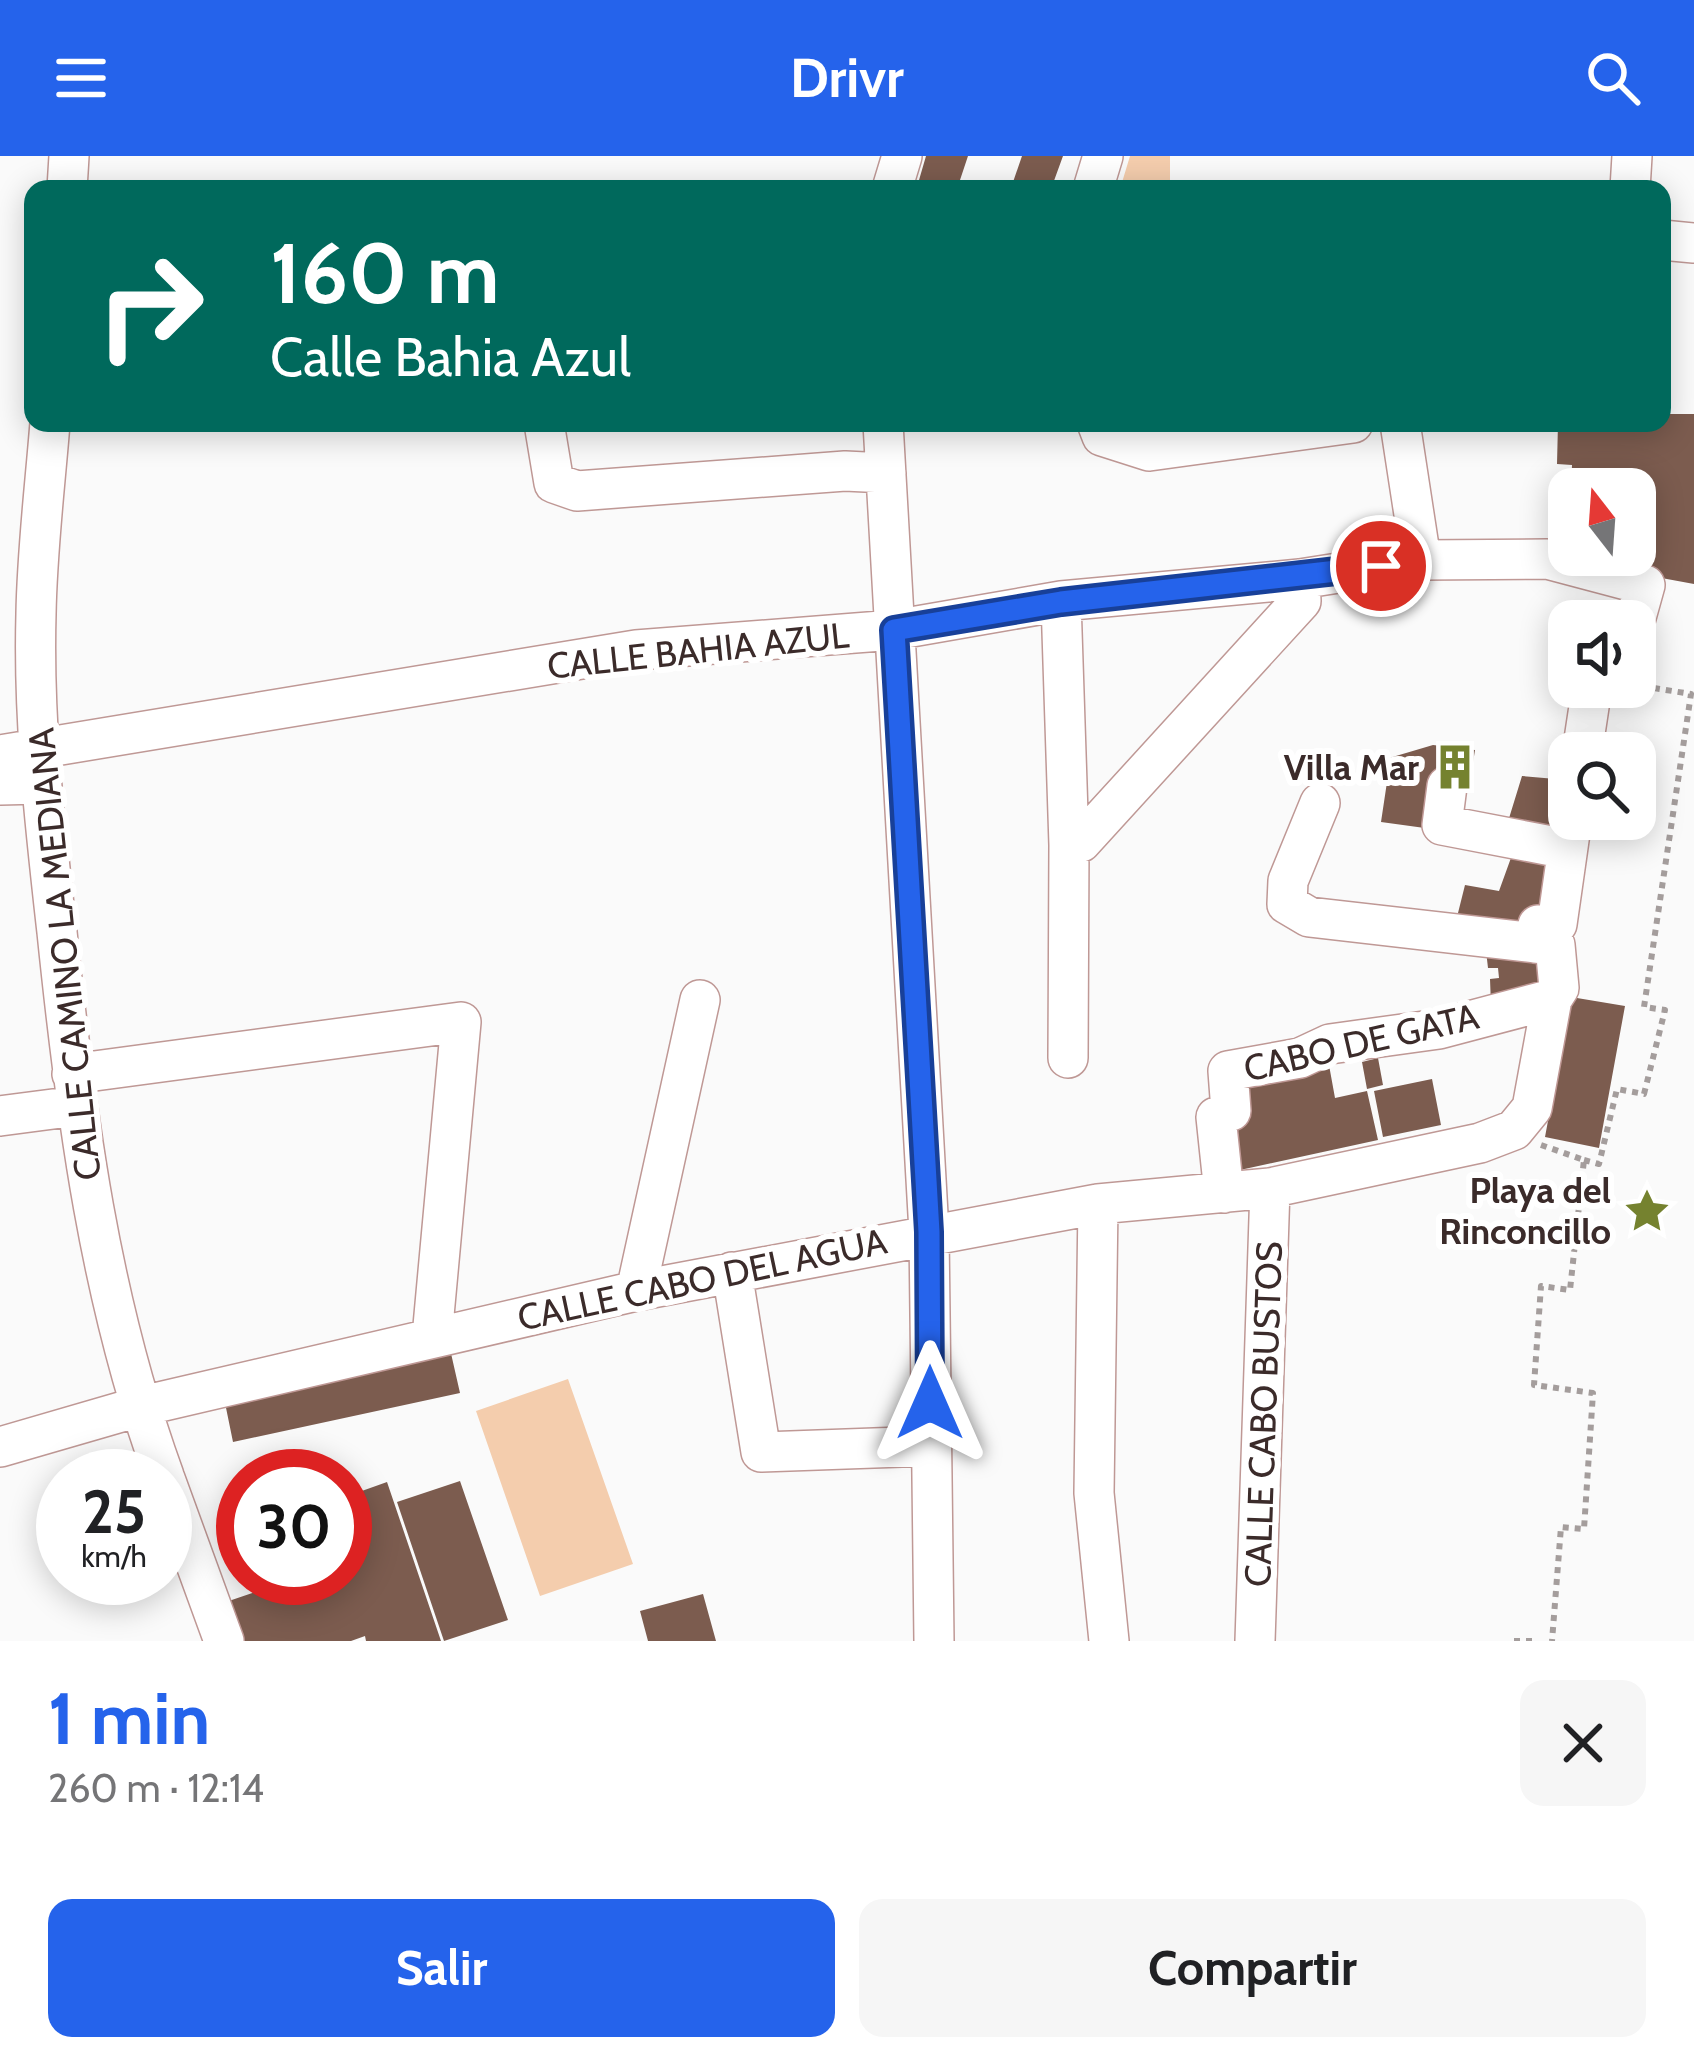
<!DOCTYPE html>
<html lang="es">
<meta charset="utf-8">
<style>
:root{--surface:#fff;--page:#f6f6f6;--text:#202124;--muted:#757577;--accent:#2563eb}
body{margin:0;font-family:Cabin,sans-serif;background:var(--page);color:var(--text);height:100vh;display:flex;flex-direction:column;font-size:45px;white-space:nowrap}
*{box-sizing:border-box;margin:0}
p{font-size:39px;color:var(--muted)}
.icon{flex:none;width:66px;height:66px;fill:none;stroke:currentColor;stroke-width:2;stroke-linecap:round;stroke-linejoin:round}
.map{position:relative;height:1485px;overflow:hidden}
.panel{display:flex;flex-direction:column;background:var(--surface);flex:1}
.panel>*{flex:none}
.guide{position:absolute;left:24px;top:24px;width:1647px;height:252px;border-radius:24px;box-shadow:0 6px 30px #0003;background:#00695c;color:#fff;overflow:hidden}
.needle{width:78px;rotate:343deg}
.fabs{position:absolute;left:1548px;top:312px;display:grid;gap:24px}
.fabs a{display:grid;place-items:center;width:108px;height:108px;border-radius:24px;background:var(--surface);box-shadow:0 6px 30px #0003;font-size:60px}
.speed{position:absolute;left:36px;top:1293px;display:flex;gap:24px;font-size:60px;font-weight:700;text-align:center}
.speed>*{display:grid;place-content:center;width:156px;height:156px;border-radius:50%;background:var(--surface);box-shadow:0 6px 30px #0003;line-height:1}
.speed small{font-size:30px;font-weight:400}
.speed .limit{border:18px solid #d22;background:#fff;color:#111}
.pin{position:absolute;display:grid;place-items:center;width:102px;height:102px;color:#fff;margin:-51px;border:6px solid #fff;border-radius:50%;box-shadow:0 3px 12px #0007}
.me{position:absolute;width:132px;margin:-66px;rotate:0deg;stroke-linejoin:round;filter:drop-shadow(0 0 9px #0008)}
.turn{display:flex;align-items:center;gap:42px;height:252px;padding:0 48px;font-size:54px}
.turn .icon{width:156px;height:156px;stroke-width:2.5}
.turn b{display:block;font-size:84px;line-height:102px}
.round{display:grid;place-items:center;flex:none;width:126px;height:126px;border-radius:24px;background:var(--page)}
.head{display:flex;align-items:center;justify-content:space-between;height:204px;padding:0 48px}
h1{font-size:72px;font-weight:800;line-height:90px;color:var(--accent)}
.button{display:flex;gap:24px;margin-top:auto;padding:24px 48px}
.button a{flex:1;height:138px;border-radius:24px;background:var(--accent);color:#fff;font-size:48px;font-weight:800;line-height:138px;text-align:center}
.button a+a{background:var(--page);color:var(--text)}
header{display:flex;justify-content:space-between;align-items:center;height:156px;padding:0 48px;background:var(--accent);color:#fff;font-size:54px;font-weight:800}
.map>svg:first-child{display:block}
.green{fill:#f4cdad}
.building{fill:#7c5c4f}
.lines{fill:none;stroke-linecap:round;stroke-linejoin:round}
.minor-casing{stroke:#bf9895;stroke-width:42}
.path{stroke:#a49d9c;stroke-width:6;stroke-dasharray:6 6;stroke-linecap:butt}
.minor{stroke:#fff;stroke-width:39}
.route-casing{stroke:#184099;stroke-width:30}
.route{stroke:#2563eb;stroke-width:21}
.labels{text-anchor:middle;stroke-width:12;stroke-linejoin:round;paint-order:stroke}
.street-label{font-size:36px;fill:#3b2b2a;stroke:#fff}
.poi-label{font-size:36px;font-weight:bold;fill:#3b2b2a;stroke:#fff;text-anchor:end}
</style>
<header><svg class="icon" aria-label="menu" viewBox="0 0 24 24"><path d="M4 6h16M4 12h16M4 18h16"/></svg>Drivr<svg class="icon" aria-label="search" viewBox="0 0 24 24"><circle cx="10" cy="10" r="6"/><path d="M15 15l6 6"/></svg></header>
<div class="map">
<svg width="1694" height="1485" viewBox="0 0 1694 1485">
<rect width="100%" height="100%" fill="#fafafa"/>
<path class="green" d="M1130,0h40v33h-50z
M568,1223l65,185 -93,32 -64,-185z"/>
<path class="building" d="M926,0h42l-11,33 -40,-2z
M1022,0h41l-12,33 -39,-4z
M1662,258h32v170l-119,-22v-7h60v-66h-64l1,-24 -15,-1 1,-41h104z
M1433,589l42,5 -6,38 -28,-5 -9,46 -51,-7 6,-40 -8,-21z
M1522,620l45,4 -2,60 -59,-12z
M1516,688l32,6 -2,72 -23,16 -69,-9 11,-44 34,6z
M1485,786l59,6 3,41 -56,16 -1,-26 9,-1 -1,-10h-10z
M1571,841l54,9 -26,142 -54,-11z
M1378,902l5,27 -16,4 -5,-27z
M1329,909l6,33 32,-7 11,49 -138,30 -9,-14 7,-74z
M1432,923l9,46 -58,12 -9,-46z
M450,1193l10,44 -227,49 -9,-44z
M460,1325l48,139 -64,21 -47,-139z
M387,1326l54,159h-75l-1,-5 -14,5h-121l-13,-36 79,-27h49v-81z
M703,1438l13,47h-68l-8,-30z"/>
<g class="lines">
<g class="minor-casing">
<path id="minor" d="M67,33l2,-33
M892,33l10,-33
M1093,33l10,-33
M1630,33l2,-33
M1662,84l32,3
M50,267c-5,63 -13,127 -14,191 -3,107 9,212 21,318 19,185 43,368 107,544
M544,267l10,60 23,8 268,-20 41,2
M883,267l46,809 5,409
M1097,267l5,13 47,15 204,-28
M1400,267l21,137
M1061,445l8,244 -1,213
M1582,597l10,-66
M0,599l636,-105 258,-20 167,-29 239,-22 121,-19 126,-1 98,26 -10,36
M0,629l41,-1
M1447,630l-5,39 125,24
M1320,647l-32,78 -1,23 22,13 226,26
M1069,689l12,-3 220,-241 -1,-22
M72,918l389,-52 -29,315
M0,960l76,-10
M1224,1037l-8,-76 15,-6 -3,-40 72,-13 30,-14 109,-15 113,-30
M1098,1048l-4,289 15,148
M732,1116l29,180 169,-6
M636,1135l64,-291
M0,1291l138,-40 498,-116 462,-87 172,-16 210,-45 34,-13 18,-22 20,-109 7,-11 -4,-43 -20,-2 3,-18 19,-1 15,-105
M165,1323l59,162
M1255,1485l15,-453"/>
</g>
<path class="path" d="M1541,989l43,15 -14,130 -29,-4 -7,99 59,8 -9,136 -23,-2 -9,114
M1584,1004l15,4 18,-75 27,5 21,-84 -21,-3 47,-313 -56,-9
M1514,1485h19"/>
<use href="#minor" class="minor"/>
</g>
<g class="lines">
<g class="route-casing">
<path id="route" d="M930,1247l-1,-171 -35,-602 167,-28 320,-36"/>
</g>
<use href="#route" class="route"/>
</g>
<defs>
<g id="building-bare" transform="scale(3.6)"><path d="M-4-6H4V6H1V3H-1V6H-4ZM-2.5-4.3h1.7v1.8h-1.7ZM.8-4.3h1.7v1.8H.8ZM-2.5-1h1.7V.8h-1.7ZM.8-1h1.7V.8H.8Z" fill="#75822f" stroke="#fff" stroke-width="2.5" paint-order="stroke"/></g>
<g id="sight-bare" transform="scale(3.6)"><path d="M0-6L1.8-2.2L6-1.7L2.9 1.2L3.7 5.4L0 3.3L-3.7 5.4L-2.9 1.2L-6-1.7L-1.8-2.2Z" fill="#75822f" stroke="#fff" stroke-width="2.5" paint-order="stroke"/></g>
</defs>
<g fill-rule="evenodd">
<use href="#building-bare" x="1455" y="611"/>
<use href="#sight-bare" x="1647" y="1055"/>
</g>
<g class="labels">
<g class="street-label">
<text transform="translate(698 494) rotate(-6)" y="13">CALLE BAHIA AZUL</text>
<text transform="translate(64 798) rotate(-96)" y="13">CALLE CAMINO LA MEDIANA</text>
<text transform="translate(1361 886) rotate(-13)" y="13">CABO DE GATA</text>
<text transform="translate(702 1123) rotate(-12)" y="13">CALLE CABO DEL AGUA</text>
<text transform="translate(1263 1258) rotate(-88)" y="13">CALLE CABO BUSTOS</text>
</g>
<g class="poi-label">
<text x="1419" y="624">Villa Mar</text>
<text x="1611" y="1047">Playa del<tspan x="1611" dy="41">Rinconcillo</tspan></text>
</g>
</g>
</svg>
<div class="fabs">
<a><svg class="needle" viewBox="-14 -14 28 28"><path d="M0-13l5 13h-10z" fill="#e53935"/><path d="M0 13l5-13h-10z" fill="#757577"/></svg></a>
<a><svg class="icon" aria-label="sound" viewBox="0 0 24 24"><path d="M4 9h4l5-4v14l-5-4H4zM17 9q2 3 0 6"/></svg></a>
<a><svg class="icon" aria-label="search" viewBox="0 0 24 24"><circle cx="10" cy="10" r="6"/><path d="M15 15l6 6"/></svg></a>
</div>
<div class="speed"><div>25<small>km/h</small></div><div class="limit">30</div></div>
<div class="pin" style="left:1381px;top:410px;background:#d93025"><svg class="icon" aria-label="arrive" viewBox="0 0 24 24"><path d="M6 21V4h12l-3 4 3 4H6"/></svg></div>
<svg class="me" style="left:930px;top:1247px" viewBox="-20 -20 40 40"><path d="M0-17L14 15 0 8-14 15z" fill="#2563eb" stroke="#fff" stroke-width="4"/></svg>
<div class="guide">
<div class="turn"><svg class="icon" aria-label="right" viewBox="0 0 24 24"><path d="M7 20v-9h11M14 6l5 5-5 5"/></svg><div><b>160 m</b>Calle Bahia Azul</div></div>
</div>
</div>
<section class="panel">
<div class="head"><div><h1>1 min</h1><p>260 m · 12:14</p></div><a class="round"><svg class="icon" aria-label="close" viewBox="0 0 24 24"><path d="M6 6l12 12M18 6L6 18"/></svg></a></div>
<div class="button"><a>Salir</a><a>Compartir</a></div>
</section>
